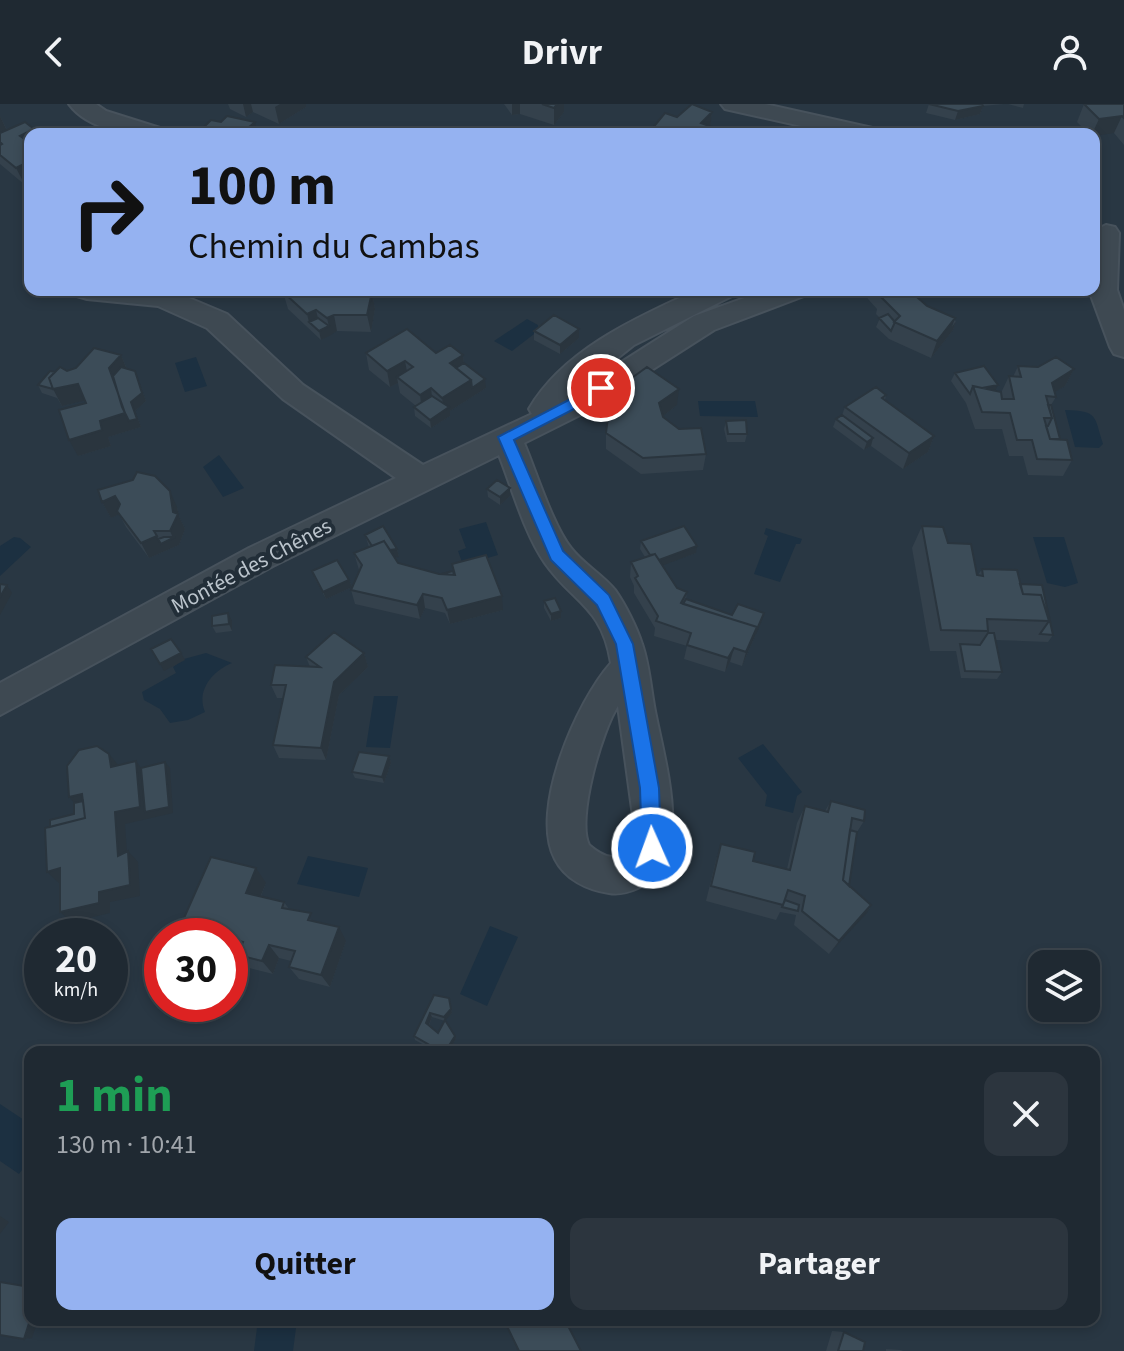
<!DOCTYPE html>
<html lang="fr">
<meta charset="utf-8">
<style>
:root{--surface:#1f2932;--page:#2c353e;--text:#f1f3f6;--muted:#a1a6ac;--line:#3c454d;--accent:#95b2f1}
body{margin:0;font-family:"Source Sans 3",sans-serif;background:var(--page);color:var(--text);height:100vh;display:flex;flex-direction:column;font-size:30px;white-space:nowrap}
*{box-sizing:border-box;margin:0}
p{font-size:26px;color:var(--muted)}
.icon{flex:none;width:44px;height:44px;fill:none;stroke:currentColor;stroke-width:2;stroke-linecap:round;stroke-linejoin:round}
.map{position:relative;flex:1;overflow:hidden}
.side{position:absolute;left:24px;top:942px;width:1076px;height:280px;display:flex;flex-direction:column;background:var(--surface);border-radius:16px;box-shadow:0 4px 12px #0003,0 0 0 2px var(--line)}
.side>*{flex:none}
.top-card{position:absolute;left:24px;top:24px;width:1076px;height:168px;border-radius:16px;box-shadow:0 4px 12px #0003,0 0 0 2px var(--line);background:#95b2f1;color:#111;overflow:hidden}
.buttons{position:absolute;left:1028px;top:846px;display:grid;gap:16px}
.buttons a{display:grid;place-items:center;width:72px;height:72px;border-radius:16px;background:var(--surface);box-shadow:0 4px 12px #0003,0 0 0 2px var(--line);font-size:40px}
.speed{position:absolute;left:24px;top:814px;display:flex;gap:16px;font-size:40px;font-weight:700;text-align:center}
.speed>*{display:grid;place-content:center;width:104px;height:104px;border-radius:50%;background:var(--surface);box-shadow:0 4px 12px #0003,0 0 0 2px var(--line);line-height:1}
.speed small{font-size:20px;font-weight:400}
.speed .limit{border:12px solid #d22;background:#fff;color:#111}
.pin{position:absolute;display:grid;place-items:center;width:68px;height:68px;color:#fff;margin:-34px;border:4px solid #fff;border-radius:50%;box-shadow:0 2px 8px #0007}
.me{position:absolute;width:88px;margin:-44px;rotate:358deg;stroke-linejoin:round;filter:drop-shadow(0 0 6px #0008)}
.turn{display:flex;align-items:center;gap:28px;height:168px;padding:0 32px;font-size:36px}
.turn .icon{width:104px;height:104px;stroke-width:2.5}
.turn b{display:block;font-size:56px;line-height:68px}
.round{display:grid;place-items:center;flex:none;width:84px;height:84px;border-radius:16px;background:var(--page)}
.head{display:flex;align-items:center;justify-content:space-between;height:136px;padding:0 32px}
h1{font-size:48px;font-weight:700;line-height:60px;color:#1e9e55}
.button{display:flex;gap:16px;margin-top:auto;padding:16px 32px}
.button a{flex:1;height:92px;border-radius:16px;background:var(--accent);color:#111;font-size:32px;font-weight:700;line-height:92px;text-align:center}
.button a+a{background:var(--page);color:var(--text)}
header{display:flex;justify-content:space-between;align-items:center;height:104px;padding:0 32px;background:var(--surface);font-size:36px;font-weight:700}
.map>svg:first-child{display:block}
.water{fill:#1c3041}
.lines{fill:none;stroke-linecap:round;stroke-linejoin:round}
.street-casing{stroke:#47525c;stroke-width:4}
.street{fill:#3e4952;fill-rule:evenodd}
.wall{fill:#34414c;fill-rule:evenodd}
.shaded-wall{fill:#2a353e}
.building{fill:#3c4c58;stroke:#2a353e;stroke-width:2}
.route{fill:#1a73e8;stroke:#114b97;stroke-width:2}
.labels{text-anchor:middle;stroke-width:8;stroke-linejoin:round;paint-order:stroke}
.street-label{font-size:22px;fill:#bbc4cc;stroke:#222e38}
</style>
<header><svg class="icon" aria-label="back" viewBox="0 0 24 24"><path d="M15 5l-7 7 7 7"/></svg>Drivr<svg class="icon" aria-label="person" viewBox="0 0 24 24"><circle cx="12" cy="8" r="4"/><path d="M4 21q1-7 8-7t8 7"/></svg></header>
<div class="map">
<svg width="1124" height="1247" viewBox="0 0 1124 1247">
<rect width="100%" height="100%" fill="#293743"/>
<path class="water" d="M527,215l11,6v6l-26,20 -18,-10z
M196,253l11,29 -22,6 -10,-29z
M698,297h57l3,16 -58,-1z
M1065,306c33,1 29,5 38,34l-4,4 -24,-1z
M219,351l25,33 -21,9 -20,-30z
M486,418l12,33 -35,10 -5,-14 8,-3 -7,-19z
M766,424l36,11 -2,5h-4l-16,38 -26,-8 14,-38 -4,-2z
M14,433l6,1 11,9 -31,29v-30z
M1033,433h31l14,46 -13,4 -18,-4z
M206,549l26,10c-20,8 -36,28 -27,49l-17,8 -18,3 -10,-14 -16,-9 -2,-8 34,-19 -3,-6 11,-8z
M374,592h24l-8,52 -24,-1z
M763,640l39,48 -5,4 -4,17 -28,-7 2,-11 -29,-37z
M308,752l60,12 -9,29 -62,-13z
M490,822l28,11 -31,69 -27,-12z
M0,1000l30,20v35l-11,15 -19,-13z
M258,1216h39l-4,31h-39z"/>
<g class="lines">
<g class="street-casing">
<path id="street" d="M69,0h27l10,7 54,17 4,5c-29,5 -76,-3 -95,-29z
M721,0h44l112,25 4,5h-44l-112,-25z
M1106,121l9,2 4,6 -2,57 7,20v47l-10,-3 -4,-7 -21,-57h5v-59z
M73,186h97l57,24 76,71 120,80 109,-51 -3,-5c33,-57 102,-89 159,-115l10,-4h38l-4,6 -98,49 -58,46 118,-75 73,-26h41l-4,6 -90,34 -128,82 -62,31c12,28 29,83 47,105 12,16 31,26 44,42 10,14 22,38 27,54 8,23 9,49 14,72 9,46 40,150 -18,172 -9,4 -18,7 -29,5 -22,-3 -44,-14 -54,-34 -26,-49 22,-158 56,-196 -9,-57 -38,-60 -66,-100 -20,-28 -33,-75 -46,-108l-226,111 -273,149v-32l249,-135 147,-70 -113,-79 -76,-71 -49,-22 -71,-7 -10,-3zM618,602l17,125 -3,18c-15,14 -29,8 -43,-4 -13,-26 13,-115 29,-139z"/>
</g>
<use href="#street" class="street"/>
</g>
<path class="wall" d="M228,0h78v3l-27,17 -26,-12 -7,5 -16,-8z
M504,0h60v8l-10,13 -34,-11 -8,1z
M929,0h75l-21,2 -3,8 -25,6 -29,-7z
M1008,0h16l-1,4z
M1084,0h40v41l-10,-12 -25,1 -12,-12z
M712,8l-2,14 2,1 -1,5 6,2h-66v-4l26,-13z
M0,12l7,14 27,-1 3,5h-7v48l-5,3 -25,-21z
M863,186h51l-1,3 14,13 29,15 -3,9 -22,28 -42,-19 -13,-12 4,-9 -4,-4 1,-5 -9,-10z
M362,187l10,1 3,17 -4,23 -34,-1 -16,9 -33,-31 -5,-17z
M579,225v9l-19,16 -26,-14v-9z
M366,249h70l27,2 1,8 22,25 -36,23v5l-19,12 -16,-12 -1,-9 2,-1 -16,-13 -2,-10 -8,4 -21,-17z
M121,251l6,14 8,2 11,30 -11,10 6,16 -33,10 3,9 -33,10 8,-53 -1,-3 -23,6 -5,-8 -15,-5 -4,-8 17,-13 12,-1z
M1018,262l56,3 -9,17 -11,6 2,5 -5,8 9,34 12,21 -9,16 -35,-1 -5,-19h-14l-7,-27h-27l-9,-26 -15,-22 4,-8 46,20 8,-17 4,1z
M886,291l-1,5 49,36 -6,16 -25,17 -32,-23 -7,4 -31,-23 3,-8 6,-4 3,-8z
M677,301l-14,11 43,38 -3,16 -62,4 -35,-25v-16z
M726,317l21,13 -2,8h-18l-3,-13z
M510,384v8l-10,9 -12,-8 -1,-8z
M98,386l79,17 2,9 6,13 -6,16 -30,13 -23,-31 -7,-13 -8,4 -9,-16z
M922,422l25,16 31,33 4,-6 38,15 22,1 11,50 -5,7 -53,-2 7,32 -5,7 -36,-1 -5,-27h-26l-18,-103z
M365,431l32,14 2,8h-5l4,6 41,11 14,-3 -1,-7 51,46 -53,14 -5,-11 -20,-5 -5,11 -65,-15 -4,-14 8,-20 -5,-17 15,-6z
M641,437l55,12 -34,12 15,23 10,4 -1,7 46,16 30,5 -20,46 -12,-4 -5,10 -41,-13 3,-13 -33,-10 1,-8 -21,-35v-7l-4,-9 1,-15 14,-5 -5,-8z
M312,467l37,9 3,7 -26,12 -11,-20z
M544,497l17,10v7l-10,3 -7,-13z
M232,517v10l-16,2 -4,-7z
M364,549l4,14 -29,28 -13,65 -47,-2 -6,-13 10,-47h-6l-6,-13 39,-18 -4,-10z
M389,652l2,7 -7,20 -29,-5 -3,-6z
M831,697l33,20 -7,11 -8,54 21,22 -41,46 -35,-29 2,-10 -16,-3 -4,8 -70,-19 10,-41 5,-16 32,17 34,8 10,-46 8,-17 20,5z
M266,779l-5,13 23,6 5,7 27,13 30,19 -16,46 -31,-8 -10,-12 2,-6 -12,-3 -6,16 -24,-6 -9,-10 -4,10 -6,-2v-30z
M434,891l15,3 1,4 2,11 -7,7 11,19 -7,13h-12l-22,-12 -1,-4zM432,913l13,4 -7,12 -9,-7z
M832,1227l12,1 19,19h-37z
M886,1245l15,1 2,1h-17z"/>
<path class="shaded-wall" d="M243,0h8l2,8 -7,5z
M280,0h26v3l-27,17 -4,-17z
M512,0h8v10l-8,1z
M557,0h7v8l-10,13v-17z
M983,2l-3,8 -25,6 3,-9z
M712,8l-2,17 2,-2 -1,7 -10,-11z
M0,12l8,17 -8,4z
M1122,12l-8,17 -20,3v-2h-2l7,-15z
M255,18l3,12h-17z
M34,25l3,5h-7v18l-10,-16z
M30,57v21l-5,3 -9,-17z
M372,188l3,17 -4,23 -4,-17z
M316,206l4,17 -11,-5 -2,-8z
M334,211l3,16 -6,4 -4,-17z
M955,214l-3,9 4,-6 -3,9 -22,28 6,-17z
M329,222l2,9 -10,5 -2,-9z
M579,225v9l-19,16v-9z
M121,251l7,17 3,30 4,-31 11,30 -11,10 6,16 -33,10 3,9 -33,10 -9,-16 31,-19 9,-53z
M463,251l2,17 -8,4 -7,-13z
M405,257l3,16h-11l1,6 -8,4 -3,-16z
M1074,265l-9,17 -17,10 4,-13z
M485,275l1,9 -36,23v5l-19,12 -1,-8 14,-9 -2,-13 29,-18z
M78,280l9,16 -25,6 -9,-17z
M998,281l-4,8 -12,-5z
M431,284l2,17 -11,6 -2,-16z
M679,285l-2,16 -19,15 1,-17z
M934,332l-6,16 -25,17 6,-16z
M873,334l-2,8 -7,4 3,-8z
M510,384v8l-10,9v-8z
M170,387l7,16 2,9 6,13 -6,16 -30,13 -8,-15 16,-7 4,8 12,-6 -3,-7 3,-19z
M115,392l9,16 -13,6 -9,-16z
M697,442l-1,7 -43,16 1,-8z
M397,445l2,8 -22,3 -2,-7z
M349,476l3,7 -26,12 -3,-7z
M7,481l5,8 -12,22v-18z
M423,490l2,14 -5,11 -3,-14z
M502,492l1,14 -53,14 -3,-14z
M561,507v7l-10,3v-7z
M228,509l4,8v10l-3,-7z
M764,509l-2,7 -20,46 4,-14z
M734,544l-4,14 -5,10 3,-14z
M181,549l4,7 -21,11 -4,-7z
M364,549l4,14 -29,28 -13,65 -5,-12 13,-66z
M109,650l10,12 -8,1z
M389,652l2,7 -7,20 -2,-6z
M136,657l10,13 19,-12 5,6 3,45 -48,11 3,42 -10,-10 -3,-44z
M82,690l6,13 -8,2 -11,-12z
M128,747l10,11 2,34 -30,6v11l-38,9 -12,-10 39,-20z
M60,764l12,10 -13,5 -12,-11z
M256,764l10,15 -10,24 -10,-14z
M871,801l-6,9 5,-6 -3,5 -38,41 10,-13z
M339,823l7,14 -16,46 -9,-12z
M231,835l11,13 -4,3 2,3 -4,10 -6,-7z
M269,841l10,13 -6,16 -11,-13z
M449,894l3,15 -7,8 -1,-4z
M430,909l2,4 -4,10 -2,-4z
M455,932l1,3 -7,13h-4z
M0,1112l9,6 -9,12z
M30,1216h8l-6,18 -8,1z"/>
<path class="building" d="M542,0h15l-3,4z
M692,0l20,8 -11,11 11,4 -4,5 9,2h-53l-13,-4 14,-17 12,4z
M929,0h53l1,2 -25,5z
M1084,0h40v14l-2,-2 -23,3z
M227,12l28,6 -14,12h-34l4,-4 -8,-2 8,-8 10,2z
M25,18l9,7 -14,7 10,7v18l-14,7 -16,-13v-10l2,-1 -2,-2v-9z
M287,186h74l11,2 -5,23h-33l-7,3 -11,-8 -9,4 -24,-22z
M881,186h28l18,16 28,12 -18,23 -43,-19 6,-6 -19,-19 5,-2z
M888,210l7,8 -4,9 -12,-13z
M554,211l25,14 -19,16 -26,-14z
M318,214l11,8 -10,5 -10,-9z
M407,225l29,24 14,-8 13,10 -13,8 21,17 -29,18 -11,-10 -11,7 -23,-18 16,-10 -8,-6 -18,10 -21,-18z
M94,244l27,7 -12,13 16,45 -25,8 2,9 -33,10 -10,-30 27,-7 -8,-19 -25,5 -4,-11 11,-11 7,4 9,-3z
M1056,253l18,12 -22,14 4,14 -10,-1 6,22h-8l6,21 17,1 5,20 -35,-1 -5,-19h-15l-7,-27 -28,-1 -9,-26 28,6 1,7h12l-5,-23 12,1 -3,-11 20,1z
M464,259l21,16 -13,9 -1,-8 -15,-12z
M984,262l14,19 -16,3 -9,-2 -3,8 -15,-21z
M121,263l14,4 7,22 -11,9 6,17 -8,2 -7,-14 -9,-31z
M647,263l32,22 -20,14 4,14 16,12 22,-1 5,26 -63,4 -37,-25 5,-40z
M50,267l5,1 -6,6 4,11 -15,-4z
M876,283l10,8 -4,3 52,38 -25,17 -64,-46z
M432,292l17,11 -19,13 -16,-13z
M1048,301h3l9,34h-10l-4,-13h2l4,-8z
M842,311l31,23 -6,4 -31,-23z
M746,316l1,14h-19l-2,-13z
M137,368l18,4 15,15 3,21 5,2 -8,17h-16l3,5 -16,7 -24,-32 3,-7 -5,-8 -13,6 -4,-12 35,-10z
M497,376l13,8 -10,9 -13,-8z
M383,422l14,23 -7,1 -6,-9 -12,5 -7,-11z
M684,422l13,20 -38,14 -4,-6 -5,1 -9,-14z
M922,422l21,1 5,16 23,1 6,31 6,1 -1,-7 35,1 6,24 18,1 8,26 -62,-2 1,12 -47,-1z
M164,433h11l-14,7 -3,-5z
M384,437l14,22 41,11 16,1 -3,-11 34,-9 16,41 -55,14 -5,-12 -19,-4 -6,11 -66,-15 11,-25 -8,-12z
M655,450l22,34 10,4 -6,11 76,24 -11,25 -12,-4 -6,10 -41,-13 4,-12 -35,-12 2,-5 -23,-38 3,-2 -7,-14z
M337,456l12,20 -26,12 -11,-21z
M453,467l1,4 -13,-1z
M0,480l7,1 -7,12z
M1020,480l22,1 11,50 -13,-1 9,-13 -8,-26 -18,-1z
M555,494l6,13 -10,3 -7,-13z
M686,495l46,16 6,-11 26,9 -9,21 2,-7 -74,-23z
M228,509l1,11 -17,2v-10z
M334,528l30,21 -30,29 -13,66 -48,-3 13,-60h-15l4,-20 45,2 -14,-10z
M988,529h6l8,39 -37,-1 -5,-27 20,1z
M171,535l10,14 -21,11 -9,-15z
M97,642l12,8 2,13 25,-6 4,46 -25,5 3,44 10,-5 2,34 -31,7v11l-39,9v-44l-13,4 -2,-44 40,-10 -3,-24 -13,3 -2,-31 12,-16z
M359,648l30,4 -7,21 -30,-5z
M165,658l4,45 -24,5 -4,-44z
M83,697l2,17 -35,9v-7l24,-6v-11z
M831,697l34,9 -1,11 -12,-3 -9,62 28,25 -32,36 -37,-30 3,-15 -17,-6 -5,15 -72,-19 10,-42 34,8 -2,9 37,9 15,-64 23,6z
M850,726l7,2 -8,54 -6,-6z
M211,753l45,11 -10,25 38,9 -2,6 29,5 -3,7 31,7 -18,48 -32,-8 6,-16 -26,-6 -7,16 -24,-6 5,-13 -12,-3 -1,2v-5h-54z
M785,796l14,5 -1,6 -16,-4z
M434,891l15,3 2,11 -7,8 -14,-4 -4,10 12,10 7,-13 10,16 -10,16h-3l-28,-16z
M0,1178l30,5v33l-6,19 -24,-4z
M504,1216h61l16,31h-62z
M844,1228l21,10 -2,9h-25z"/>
<path class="route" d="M601,279l8,5 -2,4 -93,48 49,111 46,44 24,49 26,144 2,60 -9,9 -10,-9 -2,-60 -24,-144 -19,-39 -46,-45 -53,-123z"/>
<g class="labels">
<g class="street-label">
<text transform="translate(251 461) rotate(-28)" y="8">Montée des Chênes</text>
</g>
</g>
</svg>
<div class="buttons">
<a><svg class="icon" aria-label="layers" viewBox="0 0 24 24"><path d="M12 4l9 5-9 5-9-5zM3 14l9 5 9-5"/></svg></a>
</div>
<div class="speed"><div>20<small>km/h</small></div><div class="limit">30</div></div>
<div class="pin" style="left:601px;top:284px;background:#d93025"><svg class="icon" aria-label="arrive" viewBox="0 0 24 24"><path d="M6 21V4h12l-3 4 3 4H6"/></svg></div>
<svg class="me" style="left:652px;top:744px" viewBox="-20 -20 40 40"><circle r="17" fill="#1a73e8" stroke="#fff" stroke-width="3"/><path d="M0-11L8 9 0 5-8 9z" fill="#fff"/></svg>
<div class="top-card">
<div class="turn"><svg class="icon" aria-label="right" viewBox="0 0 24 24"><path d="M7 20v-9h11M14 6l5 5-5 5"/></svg><div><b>100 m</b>Chemin du Cambas</div></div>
</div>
<section class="side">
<div class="head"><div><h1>1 min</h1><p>130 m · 10:41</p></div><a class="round"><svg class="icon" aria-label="close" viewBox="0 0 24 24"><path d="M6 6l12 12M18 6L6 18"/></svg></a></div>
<div class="button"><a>Quitter</a><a>Partager</a></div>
</section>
</div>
